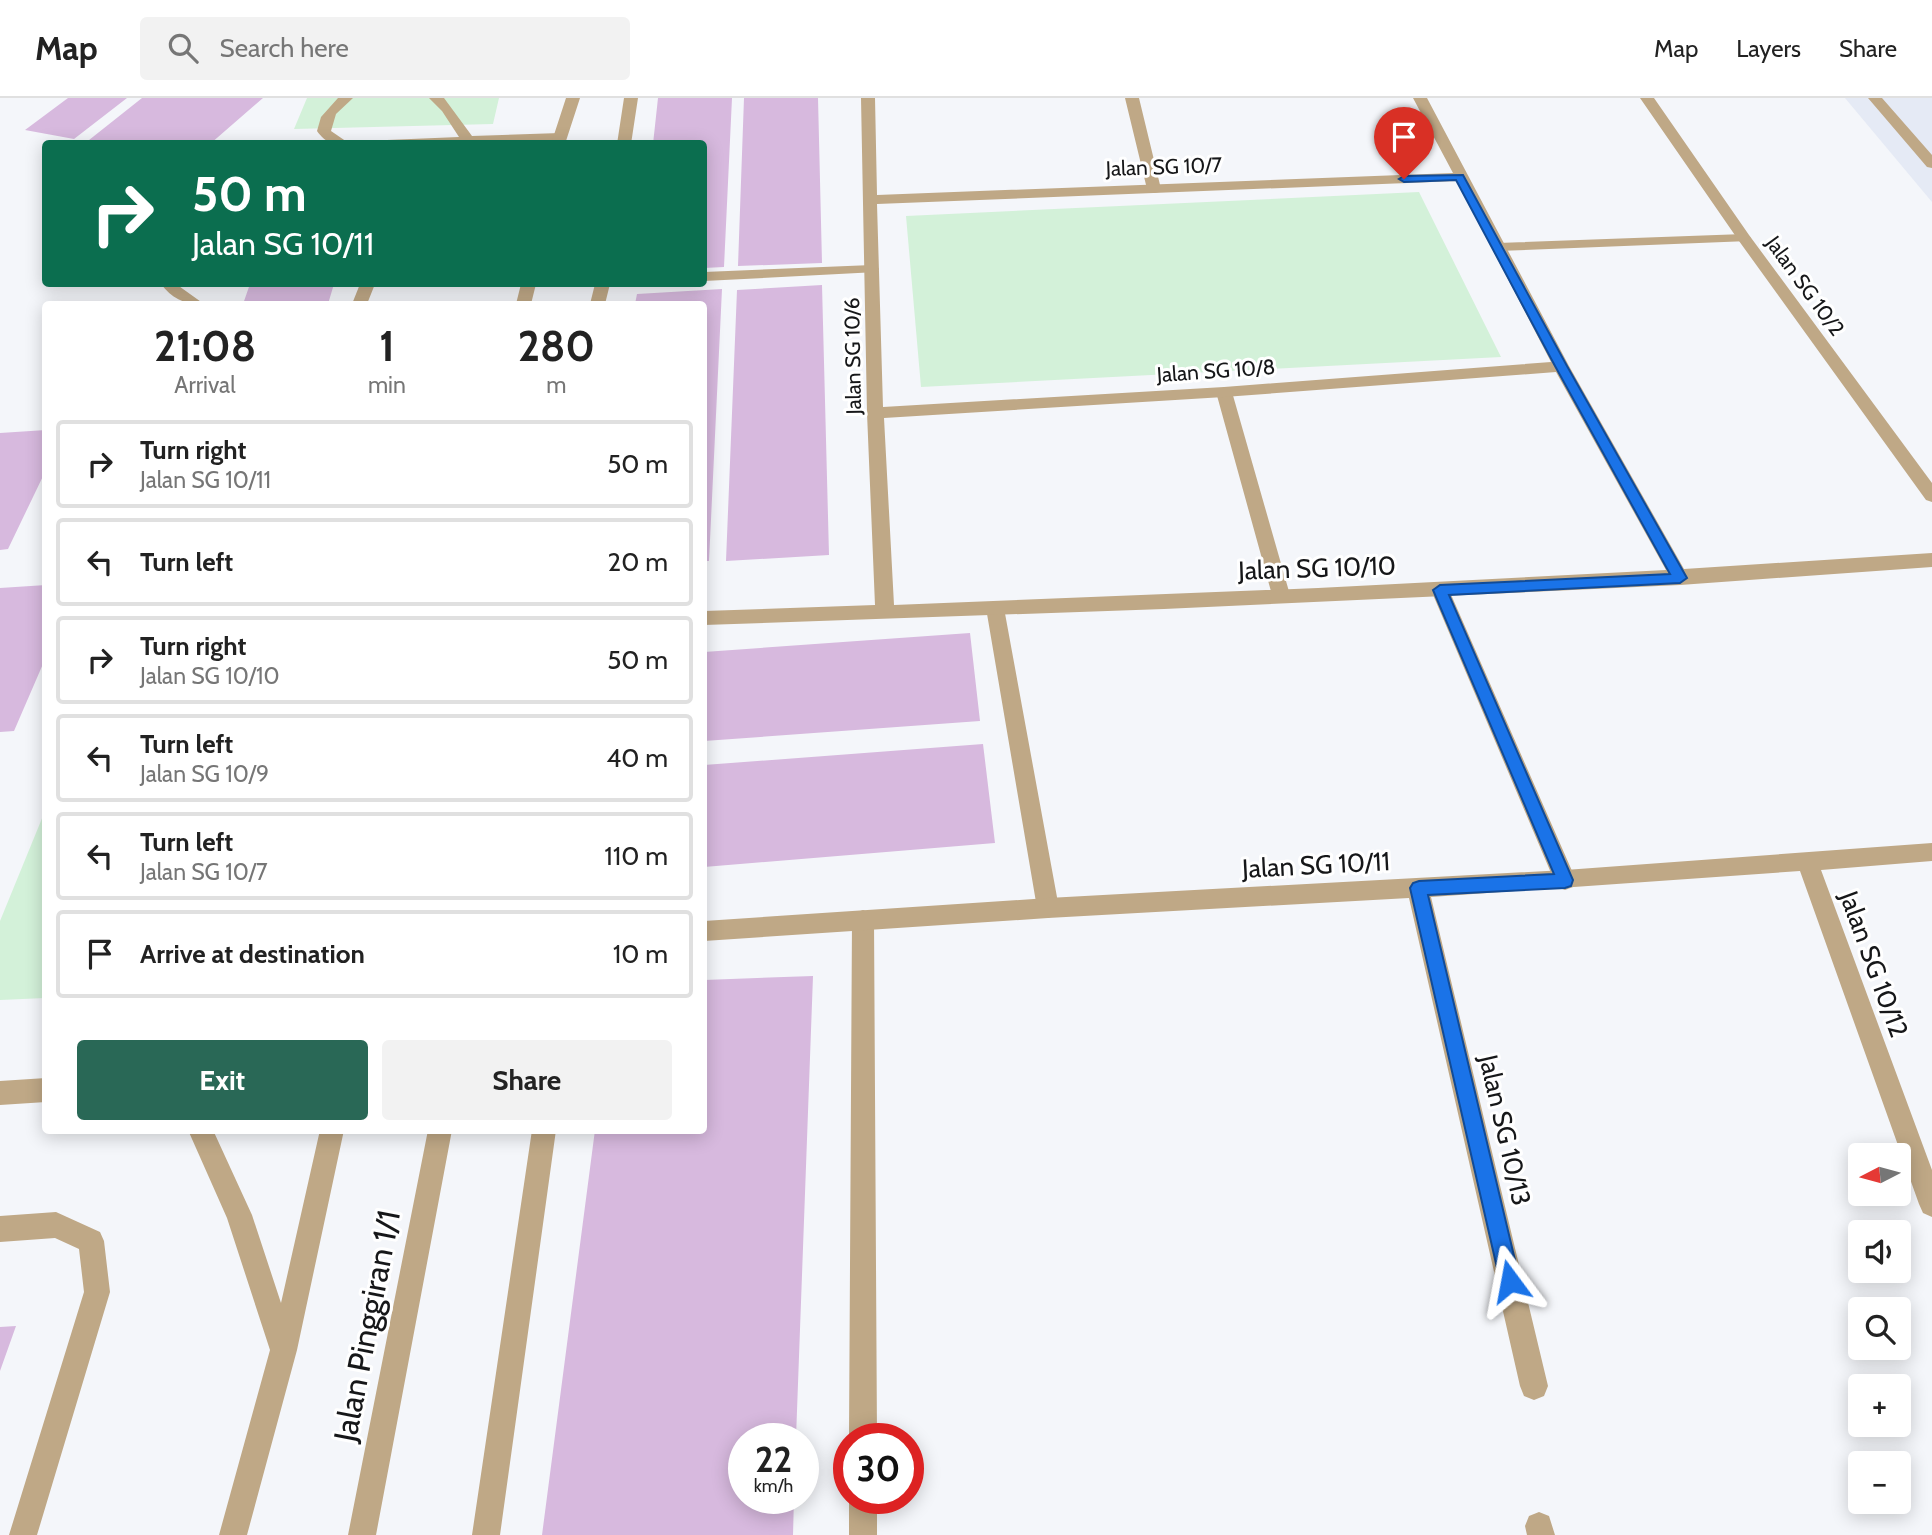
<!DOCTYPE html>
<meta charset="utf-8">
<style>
:root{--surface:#fff;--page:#f2f2f2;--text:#222;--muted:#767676;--line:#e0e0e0;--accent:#296856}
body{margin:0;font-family:Cabin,sans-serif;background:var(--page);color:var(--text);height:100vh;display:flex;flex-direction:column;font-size:26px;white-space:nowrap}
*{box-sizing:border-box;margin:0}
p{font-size:23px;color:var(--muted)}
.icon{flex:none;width:38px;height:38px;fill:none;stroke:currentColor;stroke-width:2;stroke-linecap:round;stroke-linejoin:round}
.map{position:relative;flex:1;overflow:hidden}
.details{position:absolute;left:42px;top:203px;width:665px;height:833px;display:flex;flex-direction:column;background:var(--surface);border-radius:7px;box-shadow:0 4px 18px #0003}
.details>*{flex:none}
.top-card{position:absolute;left:42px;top:42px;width:665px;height:147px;border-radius:7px;box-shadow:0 4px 18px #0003;background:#0b6e4f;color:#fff;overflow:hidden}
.needle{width:46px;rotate:264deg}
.buttons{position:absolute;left:1848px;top:1045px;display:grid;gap:14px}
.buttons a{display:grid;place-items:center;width:63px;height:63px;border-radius:7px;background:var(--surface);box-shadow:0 4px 18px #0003;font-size:35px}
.speed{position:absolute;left:728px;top:1325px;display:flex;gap:14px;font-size:35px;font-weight:700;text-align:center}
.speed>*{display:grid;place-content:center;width:91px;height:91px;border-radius:50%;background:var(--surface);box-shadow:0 4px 18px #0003;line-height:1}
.speed small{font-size:18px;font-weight:400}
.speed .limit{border:10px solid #d22;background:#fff;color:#111}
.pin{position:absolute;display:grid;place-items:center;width:60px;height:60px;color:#fff;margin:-72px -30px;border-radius:50% 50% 50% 0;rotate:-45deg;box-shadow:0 0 7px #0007}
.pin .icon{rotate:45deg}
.me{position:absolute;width:77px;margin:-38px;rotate:347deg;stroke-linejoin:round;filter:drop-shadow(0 0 5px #0008)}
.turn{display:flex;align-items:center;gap:24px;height:147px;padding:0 35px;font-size:32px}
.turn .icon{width:91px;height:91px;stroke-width:2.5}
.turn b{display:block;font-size:49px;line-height:60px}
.eta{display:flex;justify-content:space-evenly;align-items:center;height:119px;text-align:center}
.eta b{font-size:42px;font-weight:800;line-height:49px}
.button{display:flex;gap:14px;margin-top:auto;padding:14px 35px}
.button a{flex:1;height:80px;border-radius:7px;background:var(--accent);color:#fff;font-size:28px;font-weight:800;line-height:80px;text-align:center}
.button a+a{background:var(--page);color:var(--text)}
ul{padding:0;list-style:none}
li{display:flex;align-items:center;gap:21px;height:88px;margin:0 14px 10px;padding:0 21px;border:4px solid var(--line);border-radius:7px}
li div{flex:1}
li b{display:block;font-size:26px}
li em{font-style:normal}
header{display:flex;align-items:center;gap:42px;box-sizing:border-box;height:98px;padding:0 35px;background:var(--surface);border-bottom:2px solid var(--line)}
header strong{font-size:33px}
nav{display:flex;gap:38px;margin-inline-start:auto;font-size:24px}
.search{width:490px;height:63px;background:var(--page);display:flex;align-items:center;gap:18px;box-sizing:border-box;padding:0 24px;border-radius:7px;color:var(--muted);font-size:26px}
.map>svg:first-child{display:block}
.built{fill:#e5eaf5}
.green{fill:#d3f1d9}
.building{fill:#d7b9de}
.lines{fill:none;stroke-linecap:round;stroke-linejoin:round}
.service{fill:#bfa886;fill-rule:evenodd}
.minor{fill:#bfa886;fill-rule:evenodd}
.tertiary{fill:#bfa886;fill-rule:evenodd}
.route{fill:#1a73e8;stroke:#114b97;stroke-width:2}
.labels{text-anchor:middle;stroke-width:6;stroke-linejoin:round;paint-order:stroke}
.far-street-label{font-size:21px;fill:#161719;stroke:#fff}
.street-label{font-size:26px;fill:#161719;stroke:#fff}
.near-street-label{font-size:32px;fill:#161719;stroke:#fff}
</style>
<header>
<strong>Map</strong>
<div class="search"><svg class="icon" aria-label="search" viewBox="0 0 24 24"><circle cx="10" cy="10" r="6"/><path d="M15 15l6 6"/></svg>Search here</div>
<nav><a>Map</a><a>Layers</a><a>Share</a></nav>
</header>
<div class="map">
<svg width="1932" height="1437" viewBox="0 0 1932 1437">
<rect width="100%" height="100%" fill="#f4f6fa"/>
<path class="built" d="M1845,0h87v104z"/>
<path class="green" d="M307,0h192l-6,26 -199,5z
M1419,94l82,165 -580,30 -15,-171z
M45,713v187l-45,2v-79z"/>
<path class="building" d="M68,0h59l-53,41 -49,-9z
M142,0h121l-53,46h-126z
M658,0h74l-8,169 -20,1v-124h-51z
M744,0h74l4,165 -84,3z
M250,186h84l-6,20h-85z
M822,187l7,270 -103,6 11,-271z
M722,191l-13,272h-5v-257h-69l2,-10z
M46,332v40l-38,79 -8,1v-117z
M46,487v72l-32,74 -14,1v-144z
M970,535l10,88 -276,20v-89z
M983,646l12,99 -291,24v-102z
M813,878l-17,462h-52v60h50l-1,37h-251l53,-405h109v-150z
M16,1228l-16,45v-44z"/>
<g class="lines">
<path class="service" d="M338,0h15l-17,16 -5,17 19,13c-15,0 -23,1 -33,-13l4,-14z
M429,0h15l28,38 88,-3 7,4 -7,4 -179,3 6,-4 72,-3 -17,-26z
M1125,0h14l22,91 -2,3 -5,1 -7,-4z
M1744,136l7,4 -2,3 -251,10 -7,-4 7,-4z
M872,167l5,1 2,3 -2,3 -173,9v-9z
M161,186h15l28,20c-18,1 -32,-5 -43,-20z
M360,186h15l-8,20h-15z
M1224,289l8,5 58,203 -2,5h-14l-2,-5 -56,-203z
M1440,485l7,2 2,5 127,290 -3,7 -8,3 -8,-3 -3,-7 -123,-290 2,-5z
M995,503l7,2 2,5 55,300 -3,7 -8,3 -8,-3 -3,-7 -51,-300 2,-5z
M863,812l8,3 3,7 3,518h-28l3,-518 3,-7z
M532,1032h24l-56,405h-28z
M849,1400h28v37h-28z"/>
<path class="minor" d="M624,0h14l-7,46h-14z
M861,0h14l2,97 576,-22 -40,-75h14l142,268 115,203 248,-16v14l-252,18 -516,24 -460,16v-14l171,-6 -8,-192zM1457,83l94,181 -327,25 -341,20 -6,-203zM1556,274l110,198 -348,18 -424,17 -10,-187 340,-21z
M1640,0h14l95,137 183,248v19l-6,-2 -187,-259z
M1868,0h14l50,57v13l-5,-1z
M595,186h15l-5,20h-15z
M1932,745v18l-111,9 111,300v47l-9,-4 -4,-9 -119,-333 -369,26 117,489 -4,10 -10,4 -10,-4 -4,-10 -111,-488 -361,20 -344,23v-20l344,-23 517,-28z
M428,1032h24l-76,405h-28z
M56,1114l44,20 4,9 6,51 -73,243h-28l75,-243 -5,-43 -24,-11 -55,4v-26z
M1539,1414l10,4 6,19h-28l-2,-9 4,-10z"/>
<path class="tertiary" d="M566,0h14l-15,46h-14z
M521,186h15l-5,20h-15z
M46,980v24l-46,3v-24z
M188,1032h25l39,85 29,88 39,-173h24l-47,220 -50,185h-28l51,-185 -43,-132z"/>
</g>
<path class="route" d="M1463,77l104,191 120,212 -7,5 -231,12 124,285 -2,6 -6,2 -137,7 92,386 -3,7 -7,3 -7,-3 -3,-7 -90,-393 3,-5 6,-2 135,-7 -121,-284 7,-5 230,-11 -115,-208 -99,-186 -52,2 -5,-3 5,-3z"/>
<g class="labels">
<g class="far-street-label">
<text transform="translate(1164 69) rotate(-2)" y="7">Jalan SG 10/7</text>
<text transform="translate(1805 188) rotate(54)" y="7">Jalan SG 10/2</text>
<text transform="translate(853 258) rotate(-91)" y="7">Jalan SG 10/6</text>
<text transform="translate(1216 273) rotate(-4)" y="7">Jalan SG 10/8</text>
</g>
<g class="street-label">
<text transform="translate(1317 470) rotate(-2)" y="9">Jalan SG 10/10</text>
<text transform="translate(1316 767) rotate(-3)" y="9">Jalan SG 10/11</text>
<text transform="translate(1874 866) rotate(70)" y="9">Jalan SG 10/12</text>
<text transform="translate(1505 1032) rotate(77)" y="9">Jalan SG 10/13</text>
</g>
<g class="near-street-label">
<text transform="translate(367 1228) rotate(-79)" y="11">Jalan Pinggiran 1/1</text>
</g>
</g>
</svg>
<div class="buttons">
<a><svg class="needle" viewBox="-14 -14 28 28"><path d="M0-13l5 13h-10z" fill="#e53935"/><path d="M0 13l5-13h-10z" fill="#767676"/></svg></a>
<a><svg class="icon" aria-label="sound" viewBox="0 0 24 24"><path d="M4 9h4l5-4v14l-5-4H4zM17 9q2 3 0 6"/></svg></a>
<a><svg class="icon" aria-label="search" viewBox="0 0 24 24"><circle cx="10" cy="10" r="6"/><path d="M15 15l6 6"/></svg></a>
<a>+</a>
<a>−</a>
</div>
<div class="speed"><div>22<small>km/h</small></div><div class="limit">30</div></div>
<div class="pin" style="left:1404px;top:81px;background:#d93025"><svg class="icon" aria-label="arrive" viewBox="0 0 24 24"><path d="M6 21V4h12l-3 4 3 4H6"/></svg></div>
<svg class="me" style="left:1510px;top:1183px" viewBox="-20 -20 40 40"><path d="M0-17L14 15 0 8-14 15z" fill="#1a73e8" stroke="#fff" stroke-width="4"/></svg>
<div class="top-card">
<div class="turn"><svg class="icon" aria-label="right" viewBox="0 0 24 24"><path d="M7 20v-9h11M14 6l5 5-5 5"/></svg><div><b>50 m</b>Jalan SG 10/11</div></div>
</div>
<section class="details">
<div class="eta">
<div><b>21:08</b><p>Arrival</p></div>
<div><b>1</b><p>min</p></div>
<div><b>280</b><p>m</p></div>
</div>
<ul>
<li><svg class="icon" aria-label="right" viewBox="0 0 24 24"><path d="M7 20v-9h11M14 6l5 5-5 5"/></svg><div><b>Turn right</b><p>Jalan SG 10/11</p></div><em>50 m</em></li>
<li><svg class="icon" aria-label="left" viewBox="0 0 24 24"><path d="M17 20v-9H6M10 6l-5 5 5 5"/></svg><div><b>Turn left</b></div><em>20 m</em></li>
<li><svg class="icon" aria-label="right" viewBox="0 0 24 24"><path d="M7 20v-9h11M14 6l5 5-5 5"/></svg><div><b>Turn right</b><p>Jalan SG 10/10</p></div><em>50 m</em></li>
<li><svg class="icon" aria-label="left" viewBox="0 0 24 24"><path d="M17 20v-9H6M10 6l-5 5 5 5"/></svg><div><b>Turn left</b><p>Jalan SG 10/9</p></div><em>40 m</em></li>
<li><svg class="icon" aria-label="left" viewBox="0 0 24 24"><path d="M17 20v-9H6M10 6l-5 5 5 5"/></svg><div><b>Turn left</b><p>Jalan SG 10/7</p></div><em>110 m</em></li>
<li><svg class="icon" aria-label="arrive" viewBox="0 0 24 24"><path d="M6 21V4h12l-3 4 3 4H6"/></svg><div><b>Arrive at destination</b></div><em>10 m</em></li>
</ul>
<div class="button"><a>Exit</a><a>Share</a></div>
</section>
</div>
